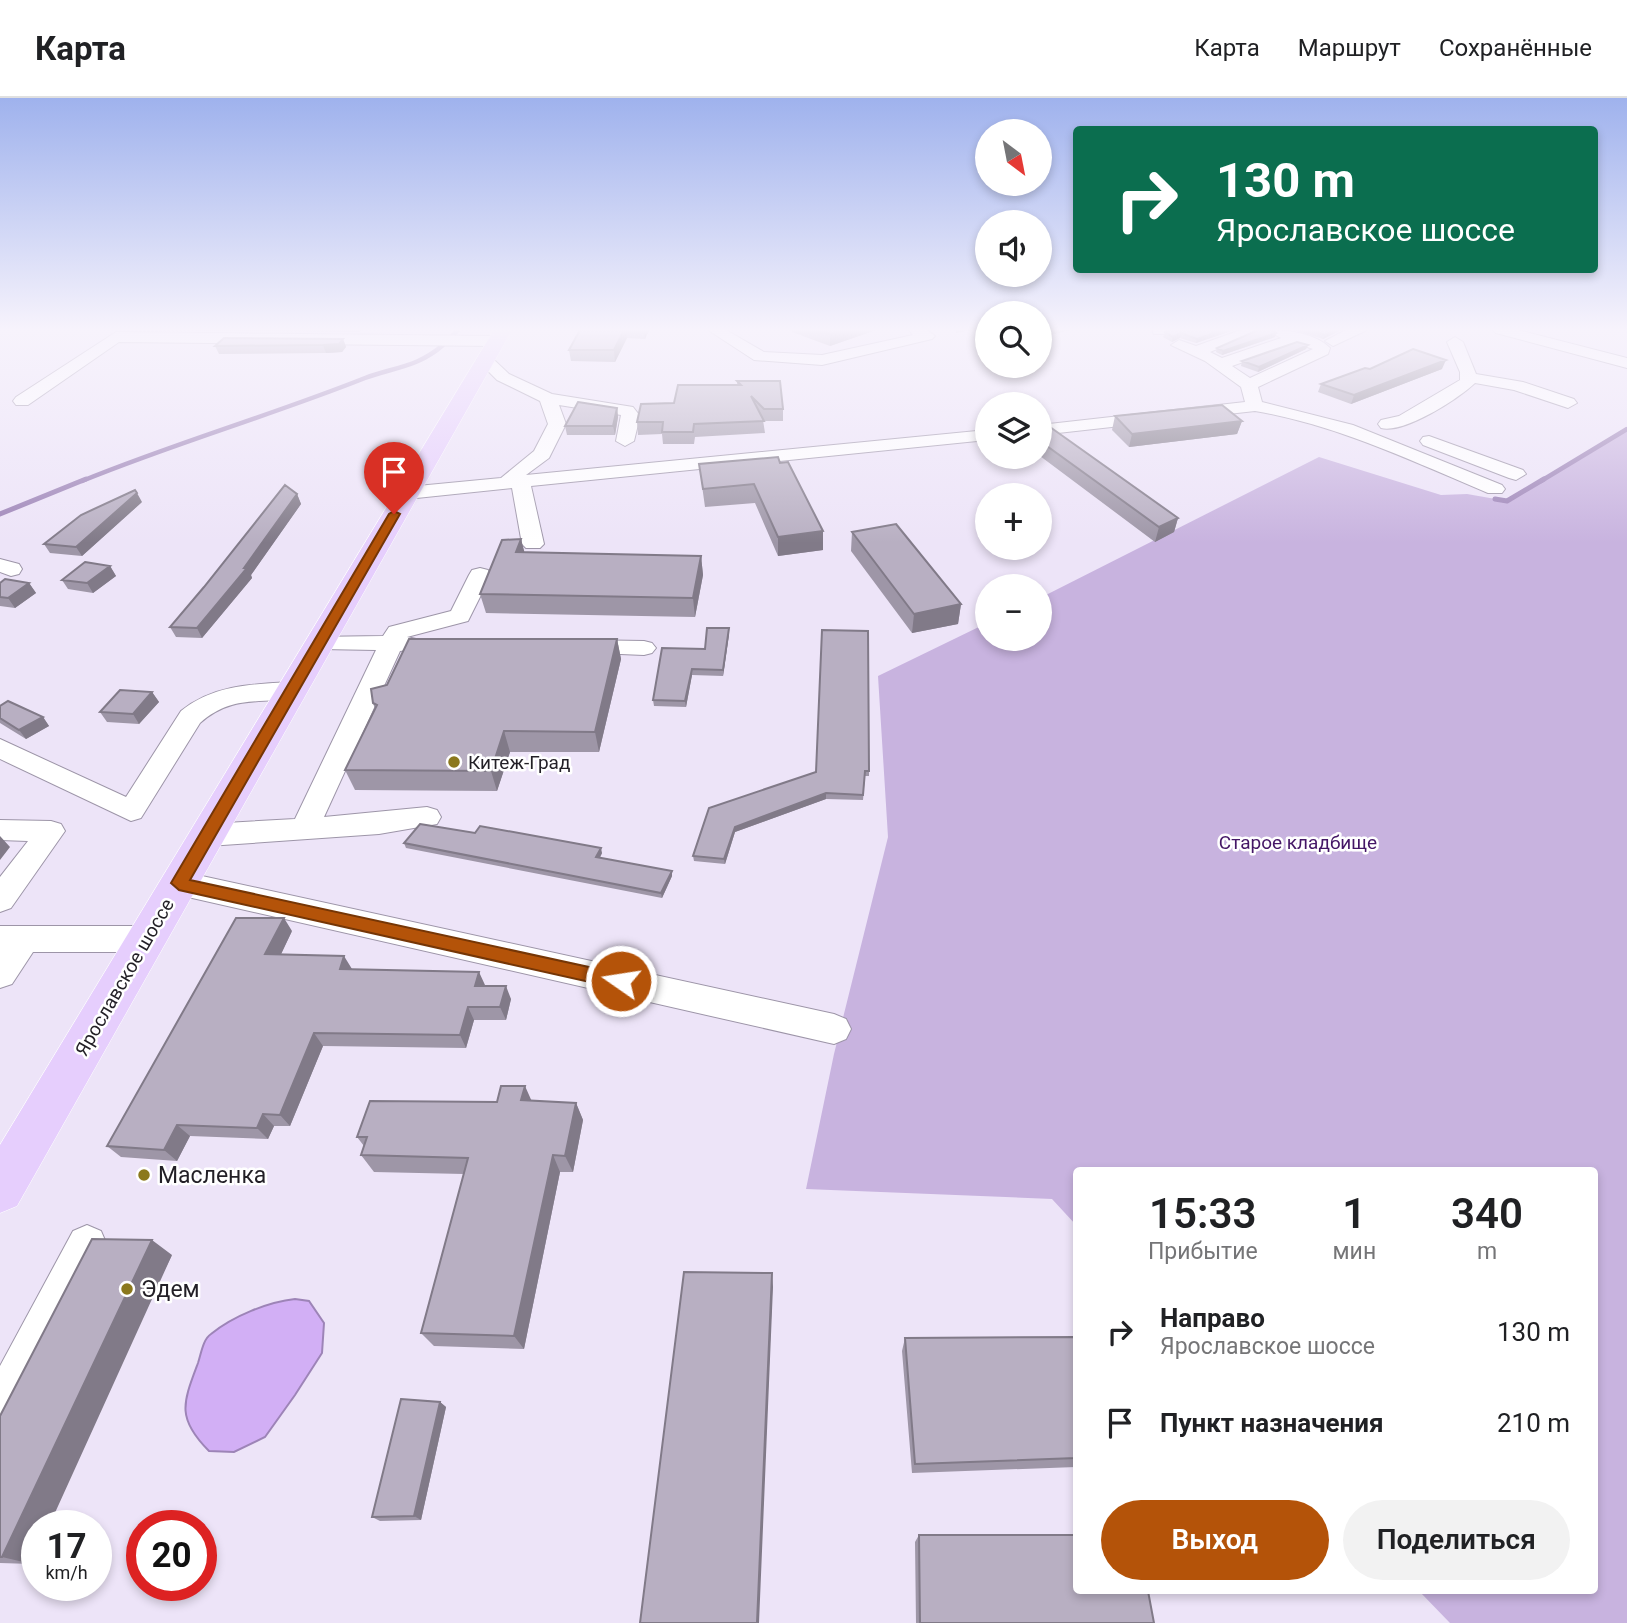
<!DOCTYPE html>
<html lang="ru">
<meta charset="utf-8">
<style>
:root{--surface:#fff;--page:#f2f2f2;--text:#202124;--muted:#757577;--line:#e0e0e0;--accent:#b45309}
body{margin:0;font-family:Roboto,sans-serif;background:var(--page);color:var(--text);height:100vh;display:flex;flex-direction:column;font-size:26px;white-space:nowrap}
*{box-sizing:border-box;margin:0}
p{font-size:23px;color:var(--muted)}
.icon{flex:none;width:38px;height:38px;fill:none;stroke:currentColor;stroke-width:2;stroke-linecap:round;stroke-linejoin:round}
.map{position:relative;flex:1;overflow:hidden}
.drawer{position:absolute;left:1073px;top:1069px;width:525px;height:427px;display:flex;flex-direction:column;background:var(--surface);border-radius:7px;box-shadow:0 4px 10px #0003}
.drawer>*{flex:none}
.banner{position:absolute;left:1073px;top:28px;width:525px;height:147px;border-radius:7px;box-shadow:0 4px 10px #0003;background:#0b6e4f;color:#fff;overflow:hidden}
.needle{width:46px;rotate:148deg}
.buttons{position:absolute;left:975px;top:21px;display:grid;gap:14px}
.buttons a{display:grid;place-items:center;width:77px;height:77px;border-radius:50%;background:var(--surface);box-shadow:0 4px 10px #0003;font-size:35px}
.speed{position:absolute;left:21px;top:1412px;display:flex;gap:14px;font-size:35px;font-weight:700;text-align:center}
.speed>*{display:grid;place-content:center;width:91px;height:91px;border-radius:50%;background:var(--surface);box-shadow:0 4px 10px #0003;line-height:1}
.speed small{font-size:18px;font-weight:400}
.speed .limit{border:10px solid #d22;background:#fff;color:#111}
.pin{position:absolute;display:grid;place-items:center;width:60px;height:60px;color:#fff;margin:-72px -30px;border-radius:50% 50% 50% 0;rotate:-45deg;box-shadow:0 0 7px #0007}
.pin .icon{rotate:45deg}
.me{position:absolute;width:77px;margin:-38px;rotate:283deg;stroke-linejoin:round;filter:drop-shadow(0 0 5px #0008)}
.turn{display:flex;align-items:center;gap:24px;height:147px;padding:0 28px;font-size:32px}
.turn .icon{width:91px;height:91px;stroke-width:2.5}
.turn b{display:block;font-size:49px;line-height:60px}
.eta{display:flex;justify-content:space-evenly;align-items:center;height:119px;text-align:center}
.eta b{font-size:42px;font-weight:600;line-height:49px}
.primary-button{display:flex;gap:14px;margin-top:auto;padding:14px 28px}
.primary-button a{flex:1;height:80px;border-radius:42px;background:var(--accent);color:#fff;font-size:28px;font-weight:600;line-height:80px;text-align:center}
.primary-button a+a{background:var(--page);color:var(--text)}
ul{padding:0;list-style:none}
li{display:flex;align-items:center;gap:21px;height:91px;padding:0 28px}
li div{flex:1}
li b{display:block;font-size:26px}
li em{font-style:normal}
header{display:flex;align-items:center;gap:42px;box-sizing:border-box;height:98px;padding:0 35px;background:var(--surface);border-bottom:2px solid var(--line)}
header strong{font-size:33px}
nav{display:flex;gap:38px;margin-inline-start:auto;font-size:24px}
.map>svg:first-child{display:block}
.green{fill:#c8b3df}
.water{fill:#d2aff5;stroke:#9d84b7;stroke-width:2}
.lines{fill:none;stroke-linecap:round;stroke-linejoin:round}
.stream-far1{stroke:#9d84b7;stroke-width:4.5}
.stream{stroke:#9d84b7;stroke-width:5}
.minor-casing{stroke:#9d95a8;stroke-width:2}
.major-casing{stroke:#fff;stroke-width:1}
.minor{fill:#fff;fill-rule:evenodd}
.major{fill:#e6cefd;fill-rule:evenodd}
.wall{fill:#9e96a7}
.shaded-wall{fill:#817a88}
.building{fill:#b8afc2;stroke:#817a88;stroke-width:2}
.route{fill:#b45309;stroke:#753606;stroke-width:2}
.poi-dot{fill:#8b781d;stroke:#fff;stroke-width:2.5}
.labels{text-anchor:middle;stroke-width:5;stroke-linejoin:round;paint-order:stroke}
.poi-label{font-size:19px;fill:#221f26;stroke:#fff;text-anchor:start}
.park-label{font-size:19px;fill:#441666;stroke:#fff}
.street-label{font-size:19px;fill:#221f26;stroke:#fff}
.near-poi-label{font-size:23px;fill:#221f26;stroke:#fff;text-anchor:start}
</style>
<header>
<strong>Карта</strong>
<nav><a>Карта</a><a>Маршрут</a><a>Сохранённые</a></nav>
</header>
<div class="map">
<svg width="1627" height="1525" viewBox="0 0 1627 1525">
<rect width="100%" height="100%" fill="#ede4f8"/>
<path class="green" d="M1627,331v1194h-177l-31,-32h175v-420h-518v54l-24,-26 -246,-10 28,-135 54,-217 -10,-161 109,-53v16h53v-41l279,-141 122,38 26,-1 40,7z"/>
<path class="water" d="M295,1201l14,2 15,22 -2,30 -27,42 -30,42 -31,15 -25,-1c-33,-33 -26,-48 -11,-88 3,-9 5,-24 13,-29 22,-18 57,-32 84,-35z"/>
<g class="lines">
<path class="stream-far1" d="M451,239l7,-7
M82,383c93,-38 190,-66 283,-103 30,-11 53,-11 78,-33
M1541,383l86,-52"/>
<path class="stream" d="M1495,401l12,2 37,-22
M0,416l86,-35"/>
<g class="minor-casing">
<path id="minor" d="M708,232h18l38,22 58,3 91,-20 -4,-5h18l8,6 -3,3 -110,26 -68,-5z
M1152,232h19l-7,4h-10z
M1241,232h21l-52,22 12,6 59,-20 -14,-8c20,0 48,3 63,18l-2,6 -70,33 4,15 91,23 149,60 3,4 -3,4h-14c-76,-32 -151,-68 -233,-82l-215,24v-10l205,-23 -4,-15 -36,-26 -34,-16 8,-5 17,6zM1296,245l17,6 -63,29 -18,-12z
M1346,232h21l-34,16 -8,-5z
M1493,232h25l109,28v10l-131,-35z
M116,234l380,4 8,5 -8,5 -377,-4 -91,63h-12l-3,-4 3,-4z
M1455,239l8,5 13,32 47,8 51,17 3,4 -9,5 -54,-18 -39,-7c-17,16 -71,51 -94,45l-3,-4 3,-4 18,-4 61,-36v-8l-13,-30z
M485,257l6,2 18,17 43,20 81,13 7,9 -6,25 -9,5 -9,-5 5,-26 -62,-10 7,19 -17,34 -23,17 461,-45v10l-456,46 13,58 -4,4h-14l-4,-4 -10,-56 -105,11 -10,-6 10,-6 94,-9 33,-27 14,-27 -8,-23 -43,-21 -20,-20z
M1429,338l94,34 3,4 -10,6 -7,-2 -86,-33 -3,-4 3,-4z
M0,461l19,5 3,5 -3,5 -8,2 -11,-4z
M480,470l8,2 3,5 -23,46 -61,16 9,2 4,5 -4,5 -16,2 -76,166 103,-10 10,3 4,7 -4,7 -58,10 -171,12 -10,-4 -5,-7 5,-7 10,-4 87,-5 81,-169 -55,-1 -8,-2 -4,-5 4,-5 70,-1 6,-9 62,-16 18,-36 3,-5z
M581,542l63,1 8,2 4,5 -4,5 -8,2 -71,-3 -4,-5 4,-5z
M292,584l9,2 4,6 -4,6c-40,10 -67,-3 -101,27l-59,95 -10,3 -131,-62v-20l126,58 55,-86c32,-26 71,-27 111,-29z
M0,722l51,1 10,3 4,7 -54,77 -11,4v-35l28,-36 -28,-1z
M179,773l655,143 12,5 5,10 -5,10 -12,5 -655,-149 -11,-4 -4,-8 4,-8z
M0,828h147l11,4 5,9 -5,9 -11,4h-114l-21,32 -12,4z
M87,1127l14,6 6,14 -6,14 -85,168 -16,6v-67l73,-135z"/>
</g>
<g class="major-casing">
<path id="major" d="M494,232h18l-495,876 -17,7v-68z"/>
</g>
<use href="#minor" class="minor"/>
<use href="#major" class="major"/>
</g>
<path class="wall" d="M162,232h200l-2,2z
M580,232h69l-4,9 -18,-1 -12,24 -44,-1 -2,-11z
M792,232h84l-46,16 -38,-14z
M1040,232h29l-19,5z
M1169,232h65l-38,13 -16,-5 -8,4 -9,-5 2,-5z
M1294,232h47l-18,9z
M1275,239l-53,18 -6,-3 1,-4z
M343,241l3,8 -4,5 -16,1 -107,1 -4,-8z
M1308,247l-2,4 -48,23 -17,-6 1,-5z
M1370,271h72l-91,35 -33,-12 3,-8z
M737,283l46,28v12h-18l-2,-1 2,13 -70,4 -1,7h-31l-1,-10 -24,1 -1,-13 37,-19 63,-18z
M617,310l1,9 -3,18h-48l-2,-9z
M1115,318l127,5 -5,13 -108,13 -17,-17z
M1040,343l138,77 -4,14 -19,10 -115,-86z
M780,365l43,68v19l-45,6 -23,-53 -50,4 -6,-43z
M297,396l4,10 -50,71 1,3 -50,60 -26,-1 -6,-10z
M142,404l-60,54 -32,-3 -6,-9z
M852,434l109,72 -3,20 -46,9 -61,-82z
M521,441l3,13 177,4 2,19 -8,42 -209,-4 -6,-19z
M110,468l6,10 -23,17 -25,-4 -6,-9z
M0,485h29l7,10 -21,15 -15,-2z
M729,536l-6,42 -31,-1 -6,32 -32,-1 -1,-6 52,-51z
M617,541l4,20 -22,93h-89l-13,39 -142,-1 -10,-20 30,-61 -2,-6z
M152,594l7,10 -20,22 -32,-2 -7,-10z
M0,608l43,11 6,9 -23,13 -26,-16z
M869,673v5h-4l-2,24 -37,-1 -91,33 -10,32 -31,-3 -1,-5 123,-84z
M475,735l127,20 -2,5 72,13v5l-10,22 -256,-50 -2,-5z
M292,833l-11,23 71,15 132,17 27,13 -5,21h-32l-8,28 -143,-2 -33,80h-16l-6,13 -78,-3 -13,25 -56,-4 -14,-11z
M531,1003l45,2 7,17 -10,52h-13l-36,177 -90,-3 -13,-13 43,-159 -90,-2 -13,-17 3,-9 -7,-9 140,-35z
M172,1157l-135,271v27l-5,11 -32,-1v-147z
M1076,1239v130l-164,6 -10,-122 3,-13z
M440,1304l6,5 -25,113 -41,1 -8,-4z
M919,1437l235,88h-238l-1,-81z"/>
<path class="shaded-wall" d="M624,232h2l1,8 -12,24 -1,-12z
M644,232h5l-4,9z
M842,232h34l-46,16v-12z
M956,232h16l-16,3z
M1051,232h18l-19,5z
M1223,232h11l-38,13 1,-4z
M1334,232h7l-18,9 2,-4z
M1181,235l-1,5 -8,4 1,-5z
M1276,235l-1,4 -53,18 1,-4z
M343,241l3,8 -4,5 -16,1 -3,-8z
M1308,247l-2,4 -48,23 1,-5z
M1446,262l-4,9 -91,35 3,-9z
M617,310l1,9 -3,18 -2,-9z
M1242,323l-5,13 -108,13 3,-13z
M137,395l5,9 -60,54 -6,-9z
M297,396l4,10 -50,71 1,3 -50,60 -5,-10 47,-60z
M1178,420l-4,14 -19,10 4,-15z
M823,433v19l-45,6v-19z
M521,441l5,19 -10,-6z
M701,458l2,19 -8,42 -2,-19z
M110,468l6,10 -23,17 -6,-10z
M29,485l7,10 -21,15 -7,-10z
M961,506l-3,20 -46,9 2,-19z
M729,530v6l-6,42v-6z
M617,541l4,20 -22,93 -4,-20z
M692,571v6l-6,32 -1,-6z
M152,594l7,10 -20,22 -6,-10z
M43,619l6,9 -23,13 -7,-9z
M504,633l6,21 -13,39 -6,-20z
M826,695v6l-91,33 -10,32 -1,-5 11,-32z
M0,738l10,11 -10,13z
M601,750l1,5 -5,9 -1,-5z
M672,773v5l-10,22 -1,-5z
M284,820l8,13 -17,36 -10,-13z
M344,858l8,13h-12z
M479,874l6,13 -10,1z
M506,888l5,13 -5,21 -6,-13z
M468,909l6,13 -8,28 -6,-13z
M314,935l9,13 -33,80 -10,-11z
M525,988l8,18 -12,-4z
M576,1005l7,17 -10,52 -8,-16z
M263,1016l11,12 -6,13 -11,-11z
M177,1027l13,11 -13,25 -13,-11z
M553,1057l7,17 -36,177 -10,-13z
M152,1142l20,15 -123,271h-12v27l-5,11 -30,-7z
M772,1175l1,14 -14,336h-2z
M440,1304l6,5 -25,113 -7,-4z"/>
<path class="building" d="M580,232h44l-10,20h-45z
M819,232h23l-12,4z
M1169,232h54l-26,9 -16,-6 -8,4 -8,-5z
M1258,232h13l5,3 -53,18 -6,-3z
M1309,232h25l-9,5z
M224,240l119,1 -4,5 -16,1 -108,1z
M1297,244l11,3 -49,22 -17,-6z
M1413,251l33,11 -92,35 -33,-11 44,-16 5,1z
M737,283h43l3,28h-19l-13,-13 13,25 -70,3 -1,8h-31l1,-10h-26l4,-18 33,-1 4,-18h63z
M578,304l39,6 -4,18h-48z
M1222,307l20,16 -110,13 -17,-18z
M1050,329l128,91 -19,9 -119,-86z
M778,359l2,6 8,-1 35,69 -45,6 -24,-53 -51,5 -4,-25z
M285,387l12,9 -53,74h3l-50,60 -27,-1 34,-40z
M135,392l2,3 -61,54 -32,-3 37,-29z
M896,426l65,80 -47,10 -62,-82z
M521,441l-5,13 185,4 -8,42 -213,-4 22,-54z
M85,464l25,4 -23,17 -25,-3z
M5,481l24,4 -21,15 -8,-1v-14z
M707,530h22l-6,42 -31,-1 -7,32 -32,-1 9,-52 43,1z
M822,532l46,1 1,140h-4l-2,24 -37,-2 -91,34 -11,32 -31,-3 16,-48 107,-36z
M409,541h208l-22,93 -91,-1 -13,40 -146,-1 32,-65 -4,-2 -2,-14 16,-4z
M120,592l32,2 -19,22 -33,-2z
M8,603l35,16 -24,13 -19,-12v-12z
M420,726l55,9 5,-7 121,22 -5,9 76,14 -11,22 -257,-50z
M236,820h48l-19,36 79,2 -4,13 139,3 -4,14h31l-6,21h-32l-8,28 -146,-2 -34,82 -17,-1 -6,14 -80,-3 -13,25 -57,-4z
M501,988h24l-4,14 55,3 -11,53 -12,-1 -39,181 -93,-3 47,-175 -107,-3 6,-18h-10l13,-36 127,1z
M92,1141l60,1 -150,317h-2v-141z
M684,1174l88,1 -15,350h-117z
M1076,1239v121l-161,6 -10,-126z
M401,1301l39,3 -26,114 -42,1z
M919,1437h157v56h72l6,32h-234z"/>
<linearGradient id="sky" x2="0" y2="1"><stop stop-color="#9fb2ed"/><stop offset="0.52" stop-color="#f7f3fc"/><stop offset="1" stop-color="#f7f3fc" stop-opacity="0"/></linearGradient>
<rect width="1627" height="445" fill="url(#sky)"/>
<path class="route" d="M394,413l6,3 -210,366 431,94 6,2 3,5 -3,6 -6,2 -442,-99 -8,-7 218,-369z"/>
<g class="poi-dot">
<circle cx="454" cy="664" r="7"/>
<circle cx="144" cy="1077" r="7"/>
<circle cx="127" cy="1191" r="7"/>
</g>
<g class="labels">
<g class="poi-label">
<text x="468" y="671">Китеж-Град</text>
</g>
<g class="park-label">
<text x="1298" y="751">Старое кладбище</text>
</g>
<g class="street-label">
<text transform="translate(124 879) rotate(-60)" y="7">Ярославское шоссе</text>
</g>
<g class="near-poi-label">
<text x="158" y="1085">Масленка</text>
<text x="141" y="1199">Эдем</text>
</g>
</g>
</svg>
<div class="buttons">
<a><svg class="needle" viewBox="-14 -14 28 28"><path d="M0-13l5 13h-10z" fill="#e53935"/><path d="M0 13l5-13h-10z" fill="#757577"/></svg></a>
<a><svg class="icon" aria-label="sound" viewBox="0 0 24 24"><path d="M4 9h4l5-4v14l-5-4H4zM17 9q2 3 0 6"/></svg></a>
<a><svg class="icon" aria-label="search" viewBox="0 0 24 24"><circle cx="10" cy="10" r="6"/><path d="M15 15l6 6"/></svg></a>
<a><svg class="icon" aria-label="layers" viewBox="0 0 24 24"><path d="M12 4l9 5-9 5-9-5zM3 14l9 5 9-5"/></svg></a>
<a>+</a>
<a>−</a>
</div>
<div class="speed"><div>17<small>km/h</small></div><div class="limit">20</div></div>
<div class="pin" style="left:394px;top:416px;background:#d93025"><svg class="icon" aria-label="arrive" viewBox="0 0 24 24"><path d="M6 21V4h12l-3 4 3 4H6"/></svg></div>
<svg class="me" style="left:621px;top:883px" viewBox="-20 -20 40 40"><circle r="17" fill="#b45309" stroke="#fff" stroke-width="3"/><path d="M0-11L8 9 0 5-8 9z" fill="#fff"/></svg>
<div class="banner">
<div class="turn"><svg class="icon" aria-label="right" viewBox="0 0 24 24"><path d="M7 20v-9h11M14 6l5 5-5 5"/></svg><div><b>130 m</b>Ярославское шоссе</div></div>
</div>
<section class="drawer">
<div class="eta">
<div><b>15:33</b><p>Прибытие</p></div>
<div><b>1</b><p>мин</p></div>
<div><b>340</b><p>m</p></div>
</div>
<ul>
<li><svg class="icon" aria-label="right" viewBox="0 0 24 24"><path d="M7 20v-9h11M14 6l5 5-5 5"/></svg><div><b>Направо</b><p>Ярославское шоссе</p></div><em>130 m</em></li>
<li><svg class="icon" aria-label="arrive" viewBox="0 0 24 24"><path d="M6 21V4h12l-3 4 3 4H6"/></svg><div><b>Пункт назначения</b></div><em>210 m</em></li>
</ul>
<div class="primary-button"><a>Выход</a><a>Поделиться</a></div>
</section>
</div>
